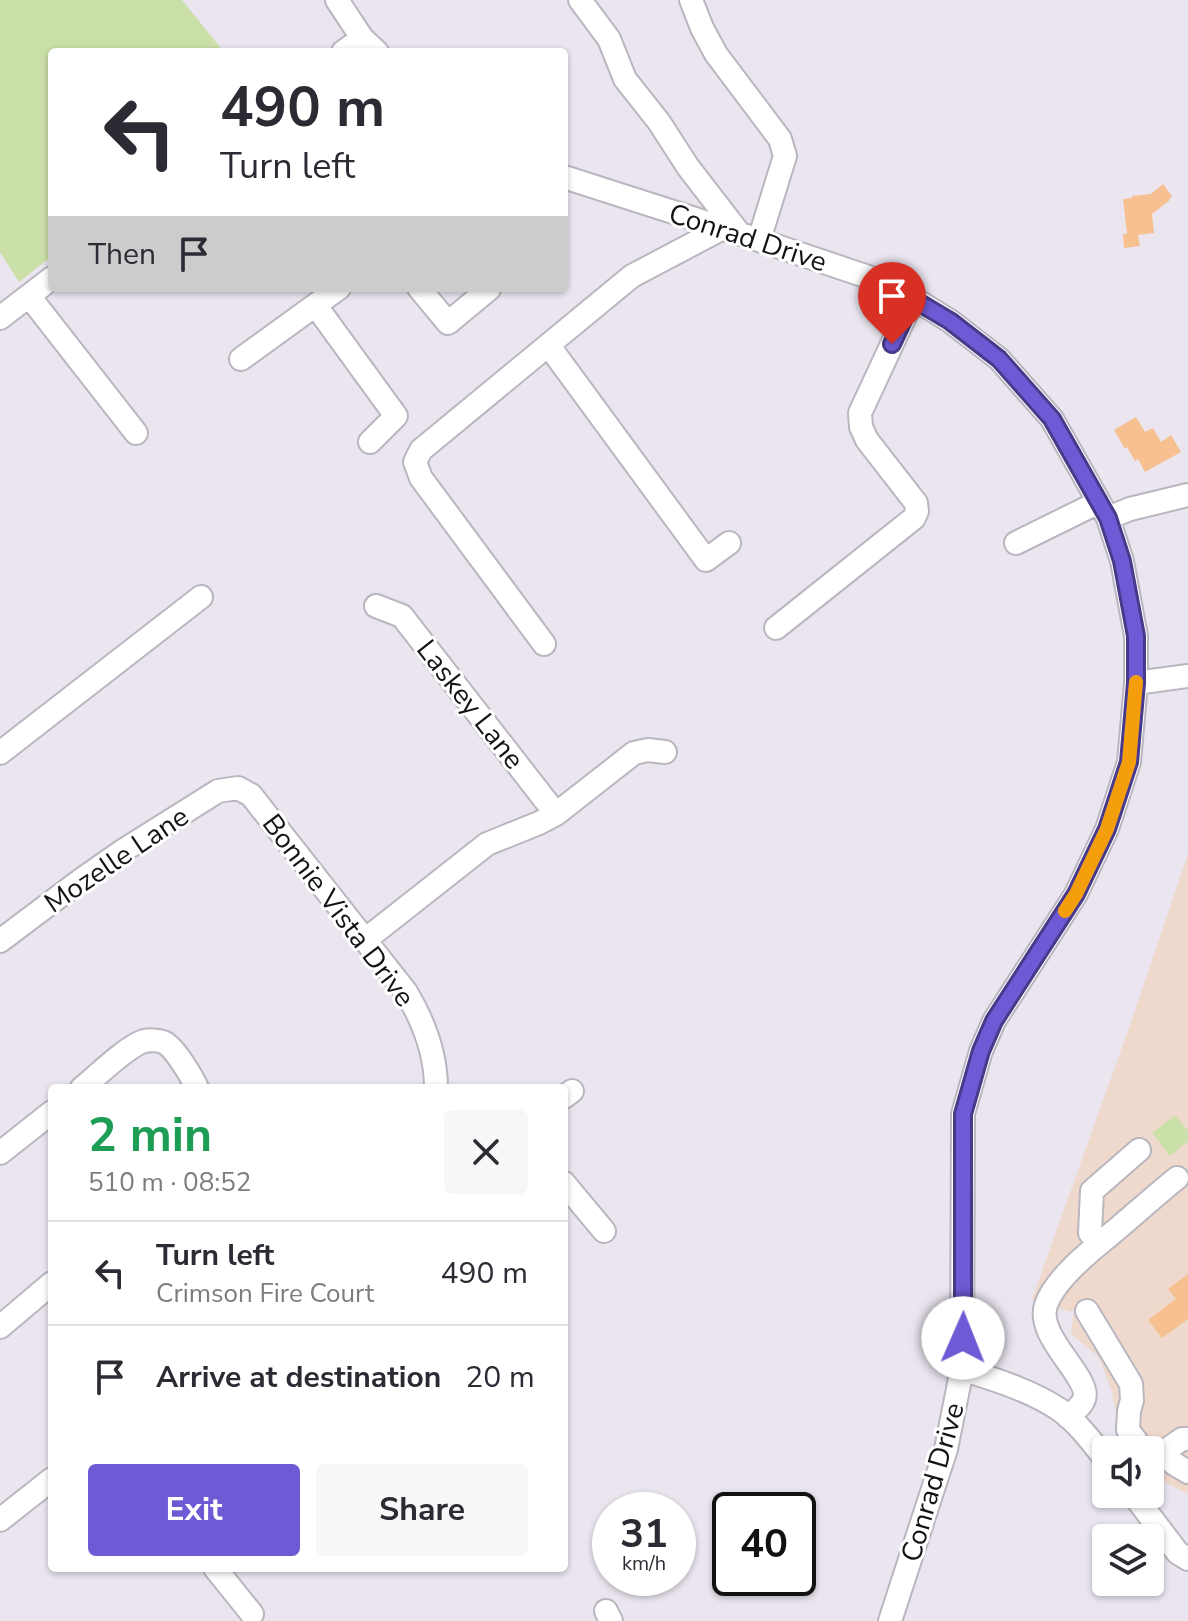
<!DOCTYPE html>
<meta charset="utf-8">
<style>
:root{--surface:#fff;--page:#f7f7f7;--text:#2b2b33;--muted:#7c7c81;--line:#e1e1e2;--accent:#6e5ad4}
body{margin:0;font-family:"Nunito Sans",sans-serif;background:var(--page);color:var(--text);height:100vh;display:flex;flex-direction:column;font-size:30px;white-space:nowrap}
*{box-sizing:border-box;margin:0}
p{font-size:26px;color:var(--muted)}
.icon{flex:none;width:44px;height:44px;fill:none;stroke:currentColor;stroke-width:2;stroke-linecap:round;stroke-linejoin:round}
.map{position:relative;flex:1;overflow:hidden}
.details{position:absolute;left:48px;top:1084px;width:520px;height:488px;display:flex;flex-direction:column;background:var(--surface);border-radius:8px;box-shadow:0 2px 6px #0004}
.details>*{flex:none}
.top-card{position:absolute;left:48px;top:48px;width:520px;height:244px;border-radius:8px;box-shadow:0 2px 6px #0004;background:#fff;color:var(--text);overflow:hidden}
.buttons{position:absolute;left:1092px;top:1436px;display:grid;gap:16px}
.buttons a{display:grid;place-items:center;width:72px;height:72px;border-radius:8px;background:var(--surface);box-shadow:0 2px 6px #0004;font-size:40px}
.speed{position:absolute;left:592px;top:1492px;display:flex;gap:16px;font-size:40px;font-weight:700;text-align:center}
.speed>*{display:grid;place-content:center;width:104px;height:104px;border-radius:50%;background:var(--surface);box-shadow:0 2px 6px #0004;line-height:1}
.speed small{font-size:20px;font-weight:400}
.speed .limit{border:4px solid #111;border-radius:12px;background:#fff;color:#111}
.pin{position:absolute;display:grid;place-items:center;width:68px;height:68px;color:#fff;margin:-82px -34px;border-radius:50% 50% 50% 0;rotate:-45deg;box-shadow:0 0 8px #0007}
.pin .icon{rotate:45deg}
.me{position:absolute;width:88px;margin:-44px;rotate:1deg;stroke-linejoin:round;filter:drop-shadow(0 0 6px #0008)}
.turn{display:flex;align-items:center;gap:28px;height:168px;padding:0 40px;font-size:36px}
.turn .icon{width:104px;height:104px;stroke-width:2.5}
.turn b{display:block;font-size:56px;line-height:68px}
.then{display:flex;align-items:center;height:76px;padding:0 40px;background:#0003;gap:16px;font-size:30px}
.round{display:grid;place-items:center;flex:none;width:84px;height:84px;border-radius:8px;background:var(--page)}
.head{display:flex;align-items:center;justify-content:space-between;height:136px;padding:0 40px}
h1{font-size:48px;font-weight:700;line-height:60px;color:#1e9e55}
.primary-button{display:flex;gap:16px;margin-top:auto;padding:16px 40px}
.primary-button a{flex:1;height:92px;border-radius:8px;background:var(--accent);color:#fff;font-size:32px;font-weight:700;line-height:92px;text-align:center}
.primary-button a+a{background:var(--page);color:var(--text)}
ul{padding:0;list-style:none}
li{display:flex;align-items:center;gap:24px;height:104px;padding:0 40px;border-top:2px solid var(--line)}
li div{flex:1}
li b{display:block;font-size:30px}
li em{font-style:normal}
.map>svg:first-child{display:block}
.education{fill:#efd9cd}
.green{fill:#cbdfa8}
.building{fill:#f7c090}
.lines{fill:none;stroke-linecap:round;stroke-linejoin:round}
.minor-casing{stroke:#bab6bf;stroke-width:26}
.minor{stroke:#fff;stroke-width:22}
.route-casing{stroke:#483a8a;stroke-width:20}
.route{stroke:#6e5ad4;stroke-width:14}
.slow{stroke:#f59e0b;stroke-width:14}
.labels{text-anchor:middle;stroke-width:6;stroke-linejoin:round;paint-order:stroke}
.street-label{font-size:28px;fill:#141216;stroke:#fff}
</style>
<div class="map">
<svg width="1188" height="1621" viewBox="0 0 1188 1621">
<rect width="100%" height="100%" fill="#eae5ef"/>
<path class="education" d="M1188,854v640l-38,-20v-24h-35l-3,-2 7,-21 -7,-35 -13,-35 -28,-23 3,-26 -3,4 -39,-13 98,-274z"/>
<path class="green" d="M0,0h182l42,52h-172v204l-33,26 -19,-30z
M1175,1115l13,16v10l-18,15 -18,-23z"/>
<path class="building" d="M1163,184l9,12 -3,3 1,1 -18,14 2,19 -16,2 2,11 -16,2 -1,-14h4l-4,-35 9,-1v-2l19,-2z
M1136,417l9,15 8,-4 8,14 10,-7 10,17 -36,20 -7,-13 -3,2 -8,-14 -2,2 -11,-19z
M1188,1274v45l-26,19 -14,-18 28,-21 -8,-10z"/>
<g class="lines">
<g class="minor-casing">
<path id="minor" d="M337,0l25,38 15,14
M580,0l29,39 16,40 34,43 29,45 51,66
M691,0l11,28 14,26 64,85 5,17 -26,84
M343,52l19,-14
M564,177l159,51 169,57 58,36 49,38 53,60 56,99 14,43 14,75v47l-7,79 -22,67 -31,65 -82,127 -13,30 -18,63 -1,255 -16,80 -56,172
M419,288l29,35 41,-34
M29,296l107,137
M316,306l80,110 -26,26
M0,318l52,-40
M549,346l157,214 23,-17
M241,359l98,-71
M1108,518l22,-9 58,-14
M1016,543l83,-41
M376,606l26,10 154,198
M776,628l138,-110 3,-7 -1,-8 -49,-63 -6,-13 -1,-14 53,-114
M544,644l-123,-166 -6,-16 6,-12 211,-174 91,-48
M1136,683l52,-7
M0,753l201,-156
M365,940l122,-96 52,-21 17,-9 78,-61 14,-3 17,2
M0,941l81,-61 43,-30 94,-59 20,-3 13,7 155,197c18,30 30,61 30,96
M82,1088c15,-12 44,-41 62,-47 5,-1 14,-1 19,1 11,4 29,35 34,46
M564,1097l8,-6
M0,1153l52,-41
M564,1183l40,48
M1099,1244l-9,-11 2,-42 47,-41
M1087,1311l44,73 1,16 -3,11 -1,19 15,20
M0,1327l52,-44
M962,1369c34,11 68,21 98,41 18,13 32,32 46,50
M1068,1417c5,-5 14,-11 16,-18 8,-21 -49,-62 -38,-94 9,-27 48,-57 70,-75 20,-17 40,-35 61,-52
M1165,1451l8,12 15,9
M1150,1452l15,-1 17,-12h6
M1133,1494l45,59 10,6
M0,1520l52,-41
M215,1568l37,46
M606,1611l5,10"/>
</g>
<use href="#minor" class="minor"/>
</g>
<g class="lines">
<g class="route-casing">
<path id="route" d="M892,344l21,-45 37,22 49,38 53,60 56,99 14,43 14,75v47l-7,79 -22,67 -31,65 -82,127 -13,30 -18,63v224"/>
</g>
<use href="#route" class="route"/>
<path class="slow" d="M1065,911l11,-17 31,-65 22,-67 7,-80"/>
</g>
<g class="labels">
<g class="street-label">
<text transform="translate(748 237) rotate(18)" y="10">Conrad Drive</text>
<text transform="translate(471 704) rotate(52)" y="10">Laskey Lane</text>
<text transform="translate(116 859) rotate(-34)" y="10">Mozelle Lane</text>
<text transform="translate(339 910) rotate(53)" y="10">Bonnie Vista Drive</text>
<text transform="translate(932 1482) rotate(-74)" y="10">Conrad Drive</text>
</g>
</g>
</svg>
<div class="buttons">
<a><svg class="icon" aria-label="sound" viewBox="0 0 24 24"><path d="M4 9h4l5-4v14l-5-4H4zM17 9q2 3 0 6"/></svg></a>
<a><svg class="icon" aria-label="layers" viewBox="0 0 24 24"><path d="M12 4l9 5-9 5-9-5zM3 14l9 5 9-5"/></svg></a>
</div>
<div class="speed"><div>31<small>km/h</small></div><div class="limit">40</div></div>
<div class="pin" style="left:892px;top:344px;background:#d93025"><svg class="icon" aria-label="arrive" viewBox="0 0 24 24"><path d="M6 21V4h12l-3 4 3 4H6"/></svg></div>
<svg class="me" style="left:963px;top:1338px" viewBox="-20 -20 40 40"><circle r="19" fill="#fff"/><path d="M0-13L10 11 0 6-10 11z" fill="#6e5ad4"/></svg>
<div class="top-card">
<div class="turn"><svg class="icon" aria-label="left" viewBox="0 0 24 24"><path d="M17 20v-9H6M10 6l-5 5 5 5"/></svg><div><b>490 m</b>Turn left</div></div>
<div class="then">Then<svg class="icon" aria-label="arrive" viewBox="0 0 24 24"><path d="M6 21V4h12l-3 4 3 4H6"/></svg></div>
</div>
<section class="details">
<div class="head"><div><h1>2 min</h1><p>510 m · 08:52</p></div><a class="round"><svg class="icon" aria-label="close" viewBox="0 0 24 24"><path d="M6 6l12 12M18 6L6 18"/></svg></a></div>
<ul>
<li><svg class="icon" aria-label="left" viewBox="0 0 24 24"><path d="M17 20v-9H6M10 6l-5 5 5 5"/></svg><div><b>Turn left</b><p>Crimson Fire Court</p></div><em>490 m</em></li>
<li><svg class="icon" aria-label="arrive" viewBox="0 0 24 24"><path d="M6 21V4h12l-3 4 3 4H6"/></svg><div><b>Arrive at destination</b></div><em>20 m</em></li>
</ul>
<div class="primary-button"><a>Exit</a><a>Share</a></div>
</section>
</div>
